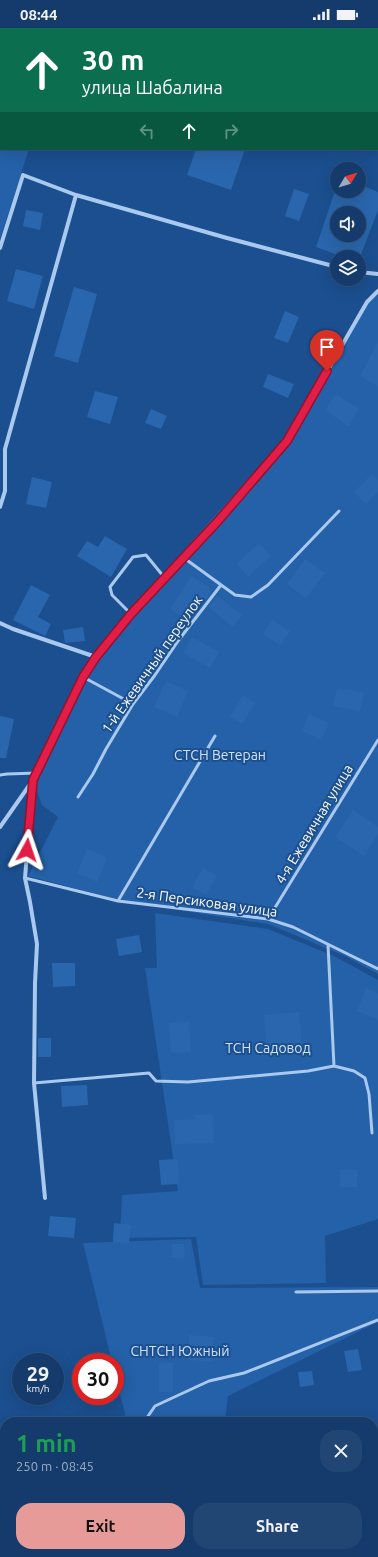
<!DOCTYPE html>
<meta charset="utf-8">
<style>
:root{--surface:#143b6b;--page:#214673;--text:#f1f3f6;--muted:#9dadc1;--line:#33557e;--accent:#e69b98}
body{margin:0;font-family:Ubuntu,sans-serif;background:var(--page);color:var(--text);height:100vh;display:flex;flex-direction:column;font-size:15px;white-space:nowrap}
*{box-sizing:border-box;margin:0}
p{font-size:13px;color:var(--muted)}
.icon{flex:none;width:22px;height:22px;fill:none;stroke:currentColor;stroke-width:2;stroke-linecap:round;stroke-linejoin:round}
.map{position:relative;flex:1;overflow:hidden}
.drawer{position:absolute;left:0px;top:1389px;width:378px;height:140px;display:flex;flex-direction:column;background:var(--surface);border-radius:16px 16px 0 0;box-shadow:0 4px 16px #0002,0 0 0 1px var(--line)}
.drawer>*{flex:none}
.top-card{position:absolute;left:0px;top:0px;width:378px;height:122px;box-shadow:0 4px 16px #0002,0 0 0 1px var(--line);background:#0b6e4f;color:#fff;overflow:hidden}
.needle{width:26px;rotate:52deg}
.buttons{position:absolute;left:330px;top:134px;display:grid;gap:8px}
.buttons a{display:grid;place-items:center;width:36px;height:36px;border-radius:50%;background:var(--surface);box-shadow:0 4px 16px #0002,0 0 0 1px var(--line);font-size:20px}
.speed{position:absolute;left:12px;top:1325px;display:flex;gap:8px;font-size:20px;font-weight:700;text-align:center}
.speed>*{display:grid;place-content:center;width:52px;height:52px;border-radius:50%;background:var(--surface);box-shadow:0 4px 16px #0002,0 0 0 1px var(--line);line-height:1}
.speed small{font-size:10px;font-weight:400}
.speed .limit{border:6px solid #d22;background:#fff;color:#111}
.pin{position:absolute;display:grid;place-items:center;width:34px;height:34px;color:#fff;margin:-41px -17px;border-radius:50% 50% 50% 0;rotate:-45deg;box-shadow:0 0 4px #0007}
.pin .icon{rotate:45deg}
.me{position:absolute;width:44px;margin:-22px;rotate:5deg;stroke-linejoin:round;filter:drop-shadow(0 0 3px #0008)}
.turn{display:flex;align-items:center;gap:14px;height:84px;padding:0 16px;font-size:18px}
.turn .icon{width:52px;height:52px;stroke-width:2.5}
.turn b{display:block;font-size:28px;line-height:34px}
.lanes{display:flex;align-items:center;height:38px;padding:0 16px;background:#0003;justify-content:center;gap:20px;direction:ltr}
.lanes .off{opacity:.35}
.round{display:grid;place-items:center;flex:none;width:42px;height:42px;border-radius:16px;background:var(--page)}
.headline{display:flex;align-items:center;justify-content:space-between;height:68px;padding:0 16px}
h1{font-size:24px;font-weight:700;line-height:30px;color:#1e9e55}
.action{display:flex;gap:8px;margin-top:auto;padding:8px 16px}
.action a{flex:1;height:46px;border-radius:16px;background:var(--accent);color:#111;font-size:16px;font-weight:700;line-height:46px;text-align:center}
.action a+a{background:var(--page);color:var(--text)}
.status{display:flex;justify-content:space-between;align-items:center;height:28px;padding:0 20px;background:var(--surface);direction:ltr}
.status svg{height:11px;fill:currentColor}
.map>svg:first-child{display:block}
.green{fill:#2461a8}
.building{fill:#2a66ad;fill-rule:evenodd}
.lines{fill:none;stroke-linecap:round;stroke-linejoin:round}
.service{stroke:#a9c9ee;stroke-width:3}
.minor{stroke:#a9c9ee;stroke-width:4}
.route-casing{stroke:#92132f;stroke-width:10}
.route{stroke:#e11d48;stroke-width:7}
.labels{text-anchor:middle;stroke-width:4;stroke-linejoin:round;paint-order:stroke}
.street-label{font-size:14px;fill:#fff;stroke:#1b4f8f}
.park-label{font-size:14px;fill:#cfe3fa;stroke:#1b4f8f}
</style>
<div class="status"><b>08:44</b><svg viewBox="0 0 49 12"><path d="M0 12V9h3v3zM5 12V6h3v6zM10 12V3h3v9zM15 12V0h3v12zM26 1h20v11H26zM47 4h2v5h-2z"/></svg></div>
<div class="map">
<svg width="378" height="1529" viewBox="0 0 378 1529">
<rect width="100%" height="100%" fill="#1b4f8f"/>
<path class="green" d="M0,0h67l-66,1v120h28l-29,90z
M378,264v682l-33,-18 -77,-32 -141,-22 -99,-26 30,-59 -16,-12 -10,-29 35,-71 28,-53 71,-82 116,-129 72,-112 12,-23z
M155,885l113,16 66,27 44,24v239l-53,17 1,47 -123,2 -7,-48 -76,1 2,-43 56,-4 -33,-223h12z
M191,1211l9,49 178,-1v35l-150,74 -3,26h-98l-12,-48v-12h-3l-29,-119z
M378,1496v33h-253l1,-5h247v-27z"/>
<path class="building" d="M196,121h49l-14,41 -44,-15z
M361,157l17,7v18l-18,47h-17l-27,-10 19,-56h24zM337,185h22v22h-22z
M294,161l15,5 -10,27 -14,-5z
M26,182l17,3 -3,17 -17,-4z
M16,241l27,7 -9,33 -27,-8z
M74,259l23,7 -19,69 -24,-7z
M285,283l14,6 -11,26 -14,-5z
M378,314v44l-18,-10z
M268,346l26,10 -6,14 -25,-11z
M95,363l23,6 -8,27 -23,-7z
M336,366l23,15 -11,17 -23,-16z
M151,381l16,7 -6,13 -16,-6z
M372,446l6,6v12l-12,12 -12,-12z
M32,449l20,5 -6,26 -20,-4z
M105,508l22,13 -16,28 -34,-21 10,-15 11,6z
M259,515l12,13 -23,21 -11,-14z
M305,531l20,14 -19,25 -19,-14z
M191,548l19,12 -1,2 3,2 -9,11 -2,-1 -12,19 -19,-12z
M31,557l19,10 -12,22 13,7 -6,12 -32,-16z
M217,568l25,19 -9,12 -25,-20z
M272,592l18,11 -10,15 -17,-12z
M83,599l2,14 -20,2 -2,-13z
M192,609l27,15 -9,16 -27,-15z
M166,653l22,10 -11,26 -23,-10z
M337,660l27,5 -4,18 -27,-5z
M243,667l12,8 -13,21 -12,-7z
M309,686l20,9 -8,17 -19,-9z
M0,688l14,3 -8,39h-6z
M353,782l25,17v7l-14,22 -29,-19z
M87,821l20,9 -10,24 -20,-9z
M203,840l14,7 -11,20 -14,-8z
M139,907l3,17 -23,4 -3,-17z
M52,935h23v23l-22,1z
M366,960l12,5v26l-21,-8z
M299,984l3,34 -35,3 -3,-34z
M189,994l2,30 -20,1 -2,-30z
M38,1010h13v19h-13z
M87,1057l1,20 -26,2 -1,-21z
M213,1086l1,29 -39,1 -1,-24 21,-1v-4z
M178,1131l1,25 -18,1 -2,-25z
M340,1142h17v17h-17z
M50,1188l26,2 -2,20 -26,-2z
M114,1195l17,2 -2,18 -16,-1z
M172,1216h12l1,14h-13z
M189,1307l25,2 -2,25 -24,-2z
M358,1321l4,21 -14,2 -4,-21z
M159,1334l14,1v29h-14z
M312,1343l2,14 -14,2 -2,-15z"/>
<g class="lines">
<path class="service" d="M184,530l51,37 16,2 17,-12 71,-74
M131,586l-19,-19 -2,-8 23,-30 13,-2 18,22
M83,649l50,27
M0,747l7,-1 30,-1
M78,769l15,-23 13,-25 27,-45 22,-29 23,-34 43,-56
M25,850l93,23 150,18 25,8 85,42
M118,873l97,-165
M268,891l110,-179
M328,917l6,121 20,5 11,7 4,16 3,39
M34,1055l115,-10 7,8 32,1 120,-11 26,-5
M296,1264l82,-1
M144,1394l11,-16 54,-25 35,-8 134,-53
M373,1500l5,-1
M97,1529l1,-5
M274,1529l3,-5"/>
<path class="minor" d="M201,0l6,1
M233,0v1
M377,65h1
M0,220l23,-73 53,20 151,43 110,29
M359,244l19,2
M0,479l5,-16v-42l71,-254
M0,595l13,6 83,28
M33,752l-8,98 5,24 7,42 -2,39 -1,100 11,115
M0,799l33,-47 50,-103 13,-20 35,-43 87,-93 69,-80 80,-139 11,-11"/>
</g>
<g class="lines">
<g class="route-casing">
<path id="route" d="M27,822l6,-70 50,-103 13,-20 35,-43 87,-93 69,-80 40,-70"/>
</g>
<use href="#route" class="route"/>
</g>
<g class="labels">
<g class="street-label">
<text transform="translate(152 636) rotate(-55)" y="5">1-й Ежевичный переулок</text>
<text transform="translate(314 796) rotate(-59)" y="5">4-я Ежевичная улица</text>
<text transform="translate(207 874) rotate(8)" y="5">2-я Персиковая улица</text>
</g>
<g class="park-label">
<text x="220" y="732">СТСН Ветеран</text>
<text x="268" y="1025">ТСН Садовод</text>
<text x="180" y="1328">СНТСН Южный</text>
</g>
</g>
</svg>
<div class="buttons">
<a><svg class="needle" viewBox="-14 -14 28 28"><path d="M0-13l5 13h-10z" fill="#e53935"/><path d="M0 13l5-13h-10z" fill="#9dadc1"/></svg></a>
<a><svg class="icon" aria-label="sound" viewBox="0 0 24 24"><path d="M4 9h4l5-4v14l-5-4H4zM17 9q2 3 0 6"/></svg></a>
<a><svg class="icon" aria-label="layers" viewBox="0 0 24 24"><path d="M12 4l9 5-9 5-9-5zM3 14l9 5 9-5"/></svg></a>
</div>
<div class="speed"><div>29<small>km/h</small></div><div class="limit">30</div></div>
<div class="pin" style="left:327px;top:343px;background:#d93025"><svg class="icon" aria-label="arrive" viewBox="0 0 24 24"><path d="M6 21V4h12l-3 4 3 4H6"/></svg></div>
<svg class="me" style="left:27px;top:822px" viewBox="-20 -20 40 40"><path d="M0-17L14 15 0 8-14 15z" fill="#e11d48" stroke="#fff" stroke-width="4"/></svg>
<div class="top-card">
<div class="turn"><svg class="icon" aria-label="ahead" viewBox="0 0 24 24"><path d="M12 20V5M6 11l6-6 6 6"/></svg><div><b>30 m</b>улица Шабалина</div></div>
<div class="lanes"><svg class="icon off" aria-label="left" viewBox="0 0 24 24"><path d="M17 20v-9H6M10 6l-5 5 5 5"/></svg><svg class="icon" aria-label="ahead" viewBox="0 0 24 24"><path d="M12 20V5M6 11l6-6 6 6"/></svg><svg class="icon off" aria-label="right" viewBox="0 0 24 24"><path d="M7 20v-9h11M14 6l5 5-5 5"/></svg></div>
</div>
<section class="drawer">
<div class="headline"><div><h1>1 min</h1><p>250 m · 08:45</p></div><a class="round"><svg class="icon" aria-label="close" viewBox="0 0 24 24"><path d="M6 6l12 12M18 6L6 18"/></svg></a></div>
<div class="action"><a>Exit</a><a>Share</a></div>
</section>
</div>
